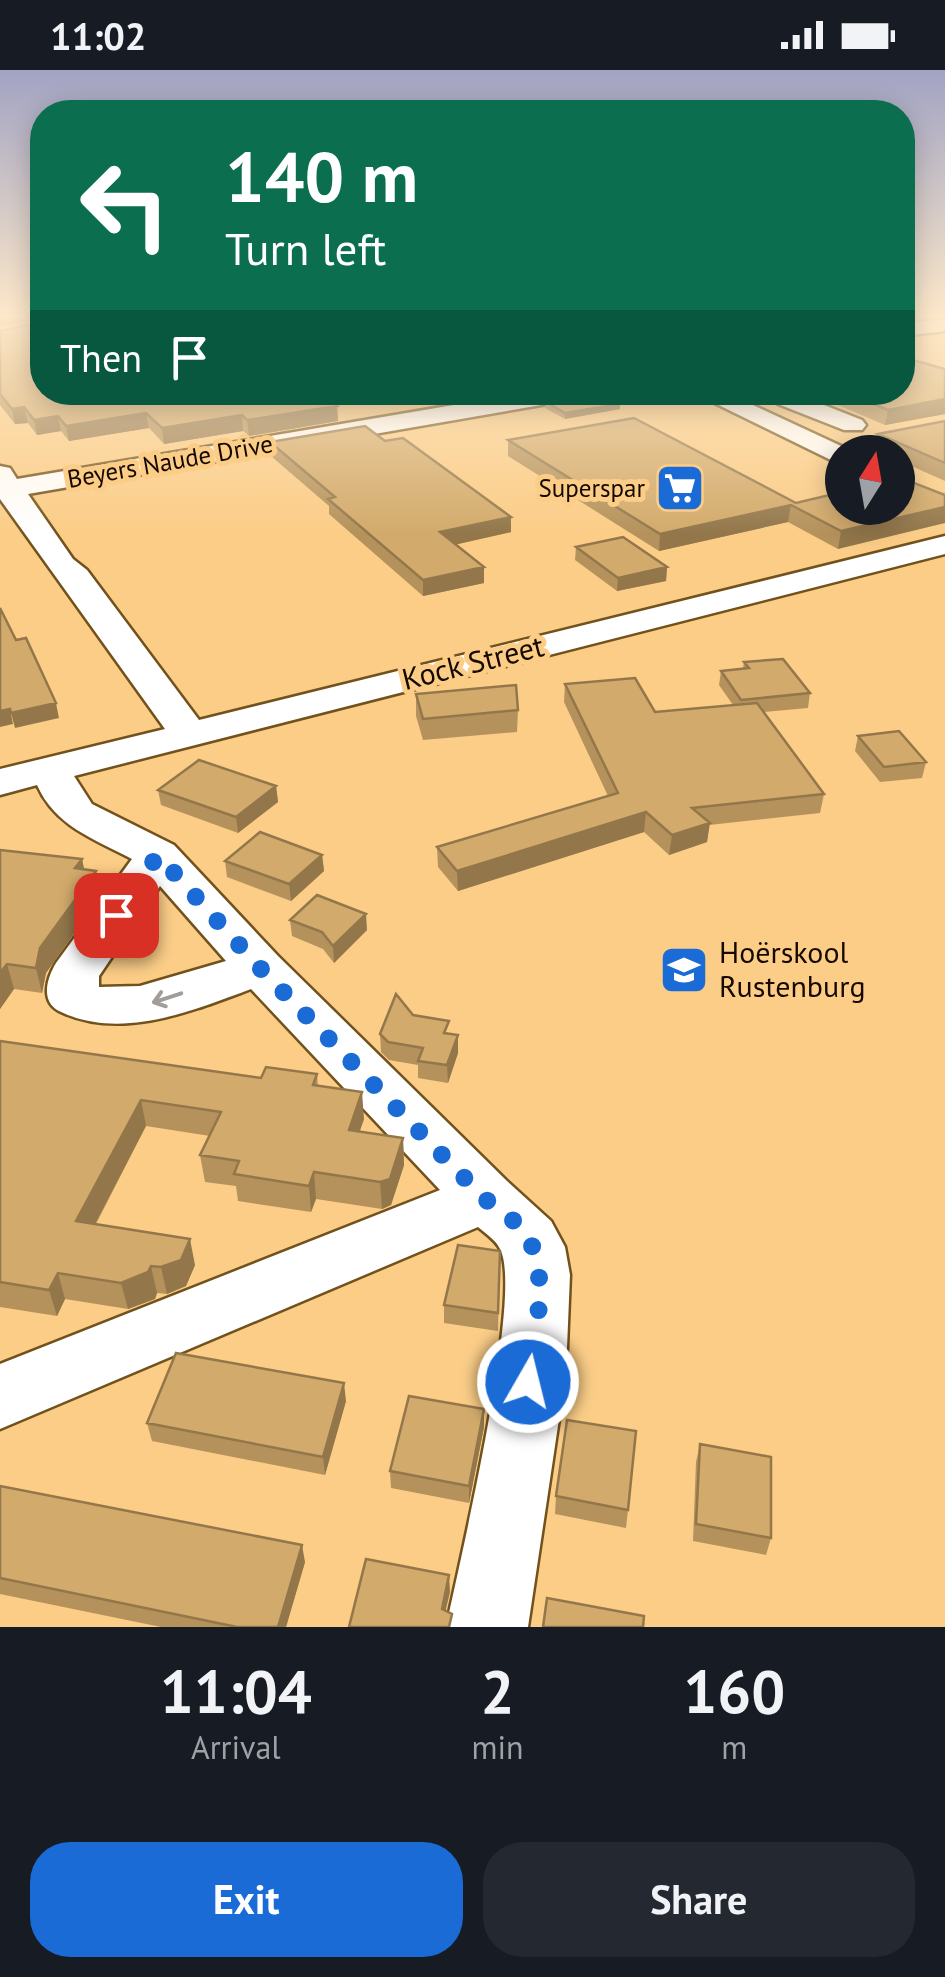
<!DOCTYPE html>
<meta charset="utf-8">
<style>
:root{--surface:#171b24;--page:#242831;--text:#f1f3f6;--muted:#9ea1a6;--accent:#1a6bd6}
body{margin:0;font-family:"PT Sans",sans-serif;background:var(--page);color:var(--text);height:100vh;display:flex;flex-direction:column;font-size:38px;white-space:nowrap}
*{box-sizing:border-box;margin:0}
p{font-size:32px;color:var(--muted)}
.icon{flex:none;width:55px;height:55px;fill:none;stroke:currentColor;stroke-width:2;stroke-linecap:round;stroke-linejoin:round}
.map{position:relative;height:1557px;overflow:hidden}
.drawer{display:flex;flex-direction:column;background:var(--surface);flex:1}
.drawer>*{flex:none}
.banner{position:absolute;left:30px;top:30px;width:885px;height:305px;border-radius:40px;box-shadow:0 5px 25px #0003;background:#0b6e4f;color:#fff;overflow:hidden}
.needle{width:65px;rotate:11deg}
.buttons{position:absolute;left:825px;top:365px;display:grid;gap:20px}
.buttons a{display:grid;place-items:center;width:90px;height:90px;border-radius:50%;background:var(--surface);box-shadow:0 5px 25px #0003;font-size:50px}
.pin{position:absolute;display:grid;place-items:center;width:85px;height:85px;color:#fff;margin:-42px;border-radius:20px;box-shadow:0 5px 15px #0006}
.me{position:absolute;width:110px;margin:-55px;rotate:8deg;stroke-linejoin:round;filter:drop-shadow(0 0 8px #0008)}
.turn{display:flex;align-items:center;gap:35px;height:210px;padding:0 30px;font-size:45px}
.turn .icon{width:130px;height:130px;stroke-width:2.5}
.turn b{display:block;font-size:70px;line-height:85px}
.then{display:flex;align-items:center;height:95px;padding:0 30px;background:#0003;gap:20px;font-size:38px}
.eta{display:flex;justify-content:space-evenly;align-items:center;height:170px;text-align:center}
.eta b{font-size:60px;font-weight:800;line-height:70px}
.cta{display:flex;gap:20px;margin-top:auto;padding:20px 30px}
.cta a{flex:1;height:115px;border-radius:40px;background:var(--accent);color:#fff;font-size:40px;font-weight:800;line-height:115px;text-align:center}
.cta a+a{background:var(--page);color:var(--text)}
.status{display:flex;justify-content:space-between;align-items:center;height:70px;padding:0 50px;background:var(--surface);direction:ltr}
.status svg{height:28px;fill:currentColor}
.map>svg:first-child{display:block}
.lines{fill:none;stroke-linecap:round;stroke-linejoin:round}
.minor-casing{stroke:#72521c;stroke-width:5}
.minor{fill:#fff;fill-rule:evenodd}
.wall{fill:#b5925c}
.shaded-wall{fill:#93774b}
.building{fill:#d2aa6b;stroke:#93774b;stroke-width:2.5}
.oneway{stroke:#a19d99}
.route{stroke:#1a6bd6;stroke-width:18;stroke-dasharray:0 32.4}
.labels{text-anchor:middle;stroke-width:10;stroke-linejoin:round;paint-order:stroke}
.far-street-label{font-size:25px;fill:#150900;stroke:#fbcd87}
.far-poi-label{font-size:25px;fill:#150900;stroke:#fbcd87;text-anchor:end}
.street-label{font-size:30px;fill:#150900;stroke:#fbcd87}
.poi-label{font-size:30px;fill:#150900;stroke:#fbcd87;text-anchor:start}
</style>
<div class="status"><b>11:02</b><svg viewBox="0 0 49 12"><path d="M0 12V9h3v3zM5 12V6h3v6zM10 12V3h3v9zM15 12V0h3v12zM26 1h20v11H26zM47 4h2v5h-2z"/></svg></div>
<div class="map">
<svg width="945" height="1557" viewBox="0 0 945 1557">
<rect width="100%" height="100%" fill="#fbcd87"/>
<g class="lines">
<g class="minor-casing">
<path id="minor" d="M945,249v12l-43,5v-12z
M530,322h58l-12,7 -548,95 45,65 14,11 112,150 746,-184v18l-871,222 18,28 82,41 104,111 229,225 44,40 14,26 5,28 -4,97 -38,255h-82c13,-62 78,-335 54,-378 -4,-9 -15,-16 -22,-22l-478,202v-65l440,-174 -189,-201c-59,22 -131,52 -192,22 -19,-10 -12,-33 -3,-48l76,-104c-38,-20 -77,-33 -95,-74l-37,10v-26l165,-40 -165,-230v-33l10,2 7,11zM160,816l66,75 -86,25 -41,1v-11z
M692,322h33l129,60h-12v11l-9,-2z
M778,324h18l66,26 4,5 -4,5h-18l-66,-26 -3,-5z"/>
</g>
<use href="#minor" class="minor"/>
</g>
<path class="wall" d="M0,261l42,61 295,14 1,15 -89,15 -6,-5 -79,13 -15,-16 -80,13 -8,-10 -24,4 -9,-12 -13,1 -15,-19z
M945,299v45l-60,11 -78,-33h95z
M546,332l74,2v5l-55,10 -20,-11z
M945,351v66v-6l-47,-21v-8h-17l-5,-2 2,-16z
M508,370l288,63 149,-8 -107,54 -50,-27 -129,29 -151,-95z
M270,372l241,90 -55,12 28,39 -61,13 -94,-82v-8l-58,-50z
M576,477l91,20 -1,14 -49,10 -42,-31z
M744,592l66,31 -2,15 -44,4 60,82 -4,19 -111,12 -2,17 -38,13 -25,-23 -186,59 -20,-24 -1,-20 171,-51 -44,-94 1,-18 90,28 78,-7 -14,-20 2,-14 22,-3z
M416,624l102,16 -1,22 -94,8 -7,-24z
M858,666l68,26 -4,16 -42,4 -25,-31z
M276,716l2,16 -40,31 -77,-28 -3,-15z
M0,780l82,9 2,10 17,26 -55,78 -4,20 -28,-4 -14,20z
M322,785l2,16 -33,30 -64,-24 -2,-16z
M290,850l77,10 -33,33 -11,-14 -31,-13z
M413,945l36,19 9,1v18l-10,30 -30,-5v-13l-29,-5 -8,-8 -1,-18z
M0,971l261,37 56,-4 1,12 46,33 -5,13 44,6 1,27 -13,40 -9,4 -66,-10 -5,13 -73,-11 -2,-15 -31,-4 -5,-27 10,-19 -64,-10 -50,98 99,41 -9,21 -19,8 -10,-1 -2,6 -27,10 -63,-10 -8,17 -57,-9z
M500,1181l-2,80 -54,-8v-18z
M346,1331l-21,74 -173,-34 -5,-18z
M484,1339v18l-15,76 -78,-15 -1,-17z
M700,1374l71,94 -5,17 -73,-14 3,-79z
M0,1416l305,76 -19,65h-125l-161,-33z
M556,1426l72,14 -2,18 -71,-14z"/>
<path class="shaded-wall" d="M0,246h41v3l-41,7z
M945,329v15l-60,11 3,-15z
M620,334v5l-55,10v-6z
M337,336l1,15 -89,15 -2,-16z
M24,337l4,16 -13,1 -3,-15z
M146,343l3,15 -80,13 -3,-15z
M242,345l1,16 -79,13 -2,-16z
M58,346l3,15 -24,4 -3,-15z
M791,435l-3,17 -129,29 1,-17z
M945,437v16l-107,26 3,-18z
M511,447v15l-70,16 -1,-16z
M484,497v16l-61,13v-16z
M667,497l-1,14 -49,10 1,-13z
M56,633l3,15 -44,10 -4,-15z
M10,639l3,15 -13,3v-16z
M276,716l2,16 -40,31 -2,-16z
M646,742l-2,20 -186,59 -1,-20z
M710,753l-3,19 -38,13 3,-20z
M322,785l2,16 -33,30 -2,-17z
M82,789l5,25 9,-13 5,24 -55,78 -4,20 -6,-25 4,-20 35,-80z
M366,844l1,16 -33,33 -1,-17z
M7,894l7,25 -14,20v-36z
M458,965v18l-10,30 -1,-18z
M362,1022l2,27 -13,38 -2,-27z
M141,1030l5,26 -63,121 -7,-26z
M403,1068l1,27 -13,40 -9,4 -2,-27z
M314,1102l2,27 -5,13 -2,-26z
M190,1169l5,26 -9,21 -19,8 -6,-27z
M151,1196l6,27 -2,6 -27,10 -7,-26z
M58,1203l7,26 -8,17 -8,-26z
M344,1313l2,18 -21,74 -2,-18z
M484,1339v18l-15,76v-17z
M302,1475l3,17 -19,65h-8z
M449,1505l1,17 -8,34v-17z"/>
<path class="building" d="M42,252v70h250l31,5 14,9 -90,14 -5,-5 -80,13 -16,-15 -80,13 -8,-10 -24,4 -10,-13 -12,2 -12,-15v-63z
M902,287l43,12v30l-57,11 -43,-18h57z
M585,322h13l22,12 -55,9 -19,-11 31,-5z
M634,348l162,85 46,-11v16h56v-28l6,-1 41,16v12l-104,24 -50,-26 -131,29 -152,-94z
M945,351v42l-67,-29z
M365,356l20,15 18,-3 108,79 -71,15 44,35 -61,13 -95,-81 7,-2 -65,-55z
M623,467l44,30 -49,11 -42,-31z
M0,538l16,32 10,-2 30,65 -45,10 -1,-4 -10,2z
M783,589l27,34 -69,7 -20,-29 28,-3 -5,-6z
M635,608l20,34 102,-9 67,91 -132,14 18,15 -38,12 -26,-23 -189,59 -20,-24 181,-54 -53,-109z
M516,615l2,25 -95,9 -7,-25z
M899,661l27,31 -42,5 -26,-31z
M199,690l77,26 -40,31 -78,-27z
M260,762l62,23 -33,29 -64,-23z
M0,780l82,9 -7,9 21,3 -56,77 -4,20 -29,-4 -7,9z
M317,825l49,19 -33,32 -11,-14 -32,-12z
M396,924l17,21 36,6 -5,12 14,2 -11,30 -29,-4 5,-13 -35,-6 -8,-8z
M0,971l261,37 5,-11 51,7 -4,11 49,7 -13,38 54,8 -13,41 -10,3 -66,-10 -5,14 -75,-12 5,-13 -39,-6 21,-43 -80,-12 -65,121 114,18 -9,21 -20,7 -10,-1 -3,6 -27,11 -63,-10 -9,17 -49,-8z
M458,1175l42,6 -2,62 -54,-8z
M176,1283l168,30 -21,74 -176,-34z
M409,1326l75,13 -15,77 -79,-15z
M567,1350l69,11 -8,79 -72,-14z
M700,1374l71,13v81l-75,-14z
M0,1416l302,59 -24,82h-41l-237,-49z
M366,1489l83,16 -7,34 10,5 -3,13h-100z
M547,1528l97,18 -1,11h-100z"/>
<defs><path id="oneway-shaft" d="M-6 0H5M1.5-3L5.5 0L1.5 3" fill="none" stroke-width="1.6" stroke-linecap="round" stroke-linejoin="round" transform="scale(2.5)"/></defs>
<use class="oneway" href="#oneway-shaft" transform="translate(167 928) rotate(162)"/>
<linearGradient id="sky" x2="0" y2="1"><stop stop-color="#a1a3c3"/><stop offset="0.53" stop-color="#fde8c9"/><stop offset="1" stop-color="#fde8c9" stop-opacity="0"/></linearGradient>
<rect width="945" height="464" fill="url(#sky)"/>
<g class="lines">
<path class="route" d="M116,845l42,-60 102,113 224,230c12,10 27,19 37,30 33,38 13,109 7,154"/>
</g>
<defs>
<g id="supermarket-square" transform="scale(2.5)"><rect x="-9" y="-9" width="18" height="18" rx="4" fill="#1a6bd6" stroke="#fbcd87"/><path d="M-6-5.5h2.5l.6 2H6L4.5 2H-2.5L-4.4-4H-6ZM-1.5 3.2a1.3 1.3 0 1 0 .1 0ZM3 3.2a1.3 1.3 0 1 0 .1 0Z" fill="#fff"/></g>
<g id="university-square" transform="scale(2.5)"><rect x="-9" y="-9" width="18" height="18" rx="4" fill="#1a6bd6" stroke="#fbcd87"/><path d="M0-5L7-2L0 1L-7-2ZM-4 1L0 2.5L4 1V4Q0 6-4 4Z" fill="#fff"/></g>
</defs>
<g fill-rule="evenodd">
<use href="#supermarket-square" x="680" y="418"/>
<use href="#university-square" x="684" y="900"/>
</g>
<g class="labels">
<g class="far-street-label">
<text transform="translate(170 391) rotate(-10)" y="9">Beyers Naude Drive</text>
</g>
<g class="far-poi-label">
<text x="645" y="427">Superspar</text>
</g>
<g class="street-label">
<text transform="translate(473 593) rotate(-14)" y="10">Kock Street</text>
</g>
<g class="poi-label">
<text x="719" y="893">Hoërskool<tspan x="719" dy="34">Rustenburg</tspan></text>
</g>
</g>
</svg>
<div class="buttons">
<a><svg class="needle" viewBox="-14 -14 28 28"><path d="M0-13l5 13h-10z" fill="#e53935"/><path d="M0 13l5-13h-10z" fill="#9ea1a6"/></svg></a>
</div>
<div class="pin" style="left:116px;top:845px;background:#d93025"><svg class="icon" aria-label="arrive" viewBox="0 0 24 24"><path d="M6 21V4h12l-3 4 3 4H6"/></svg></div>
<svg class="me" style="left:528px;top:1312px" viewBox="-20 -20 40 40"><circle r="17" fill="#1a6bd6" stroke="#fff" stroke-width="3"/><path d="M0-11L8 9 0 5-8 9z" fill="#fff"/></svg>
<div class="banner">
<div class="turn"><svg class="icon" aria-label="left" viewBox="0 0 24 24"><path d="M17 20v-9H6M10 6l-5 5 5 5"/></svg><div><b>140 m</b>Turn left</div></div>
<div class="then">Then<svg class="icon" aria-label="arrive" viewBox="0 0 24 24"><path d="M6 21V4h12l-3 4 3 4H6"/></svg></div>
</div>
</div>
<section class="drawer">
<div class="eta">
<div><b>11:04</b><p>Arrival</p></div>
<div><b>2</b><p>min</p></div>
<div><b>160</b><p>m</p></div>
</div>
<div class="cta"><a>Exit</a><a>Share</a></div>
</section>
